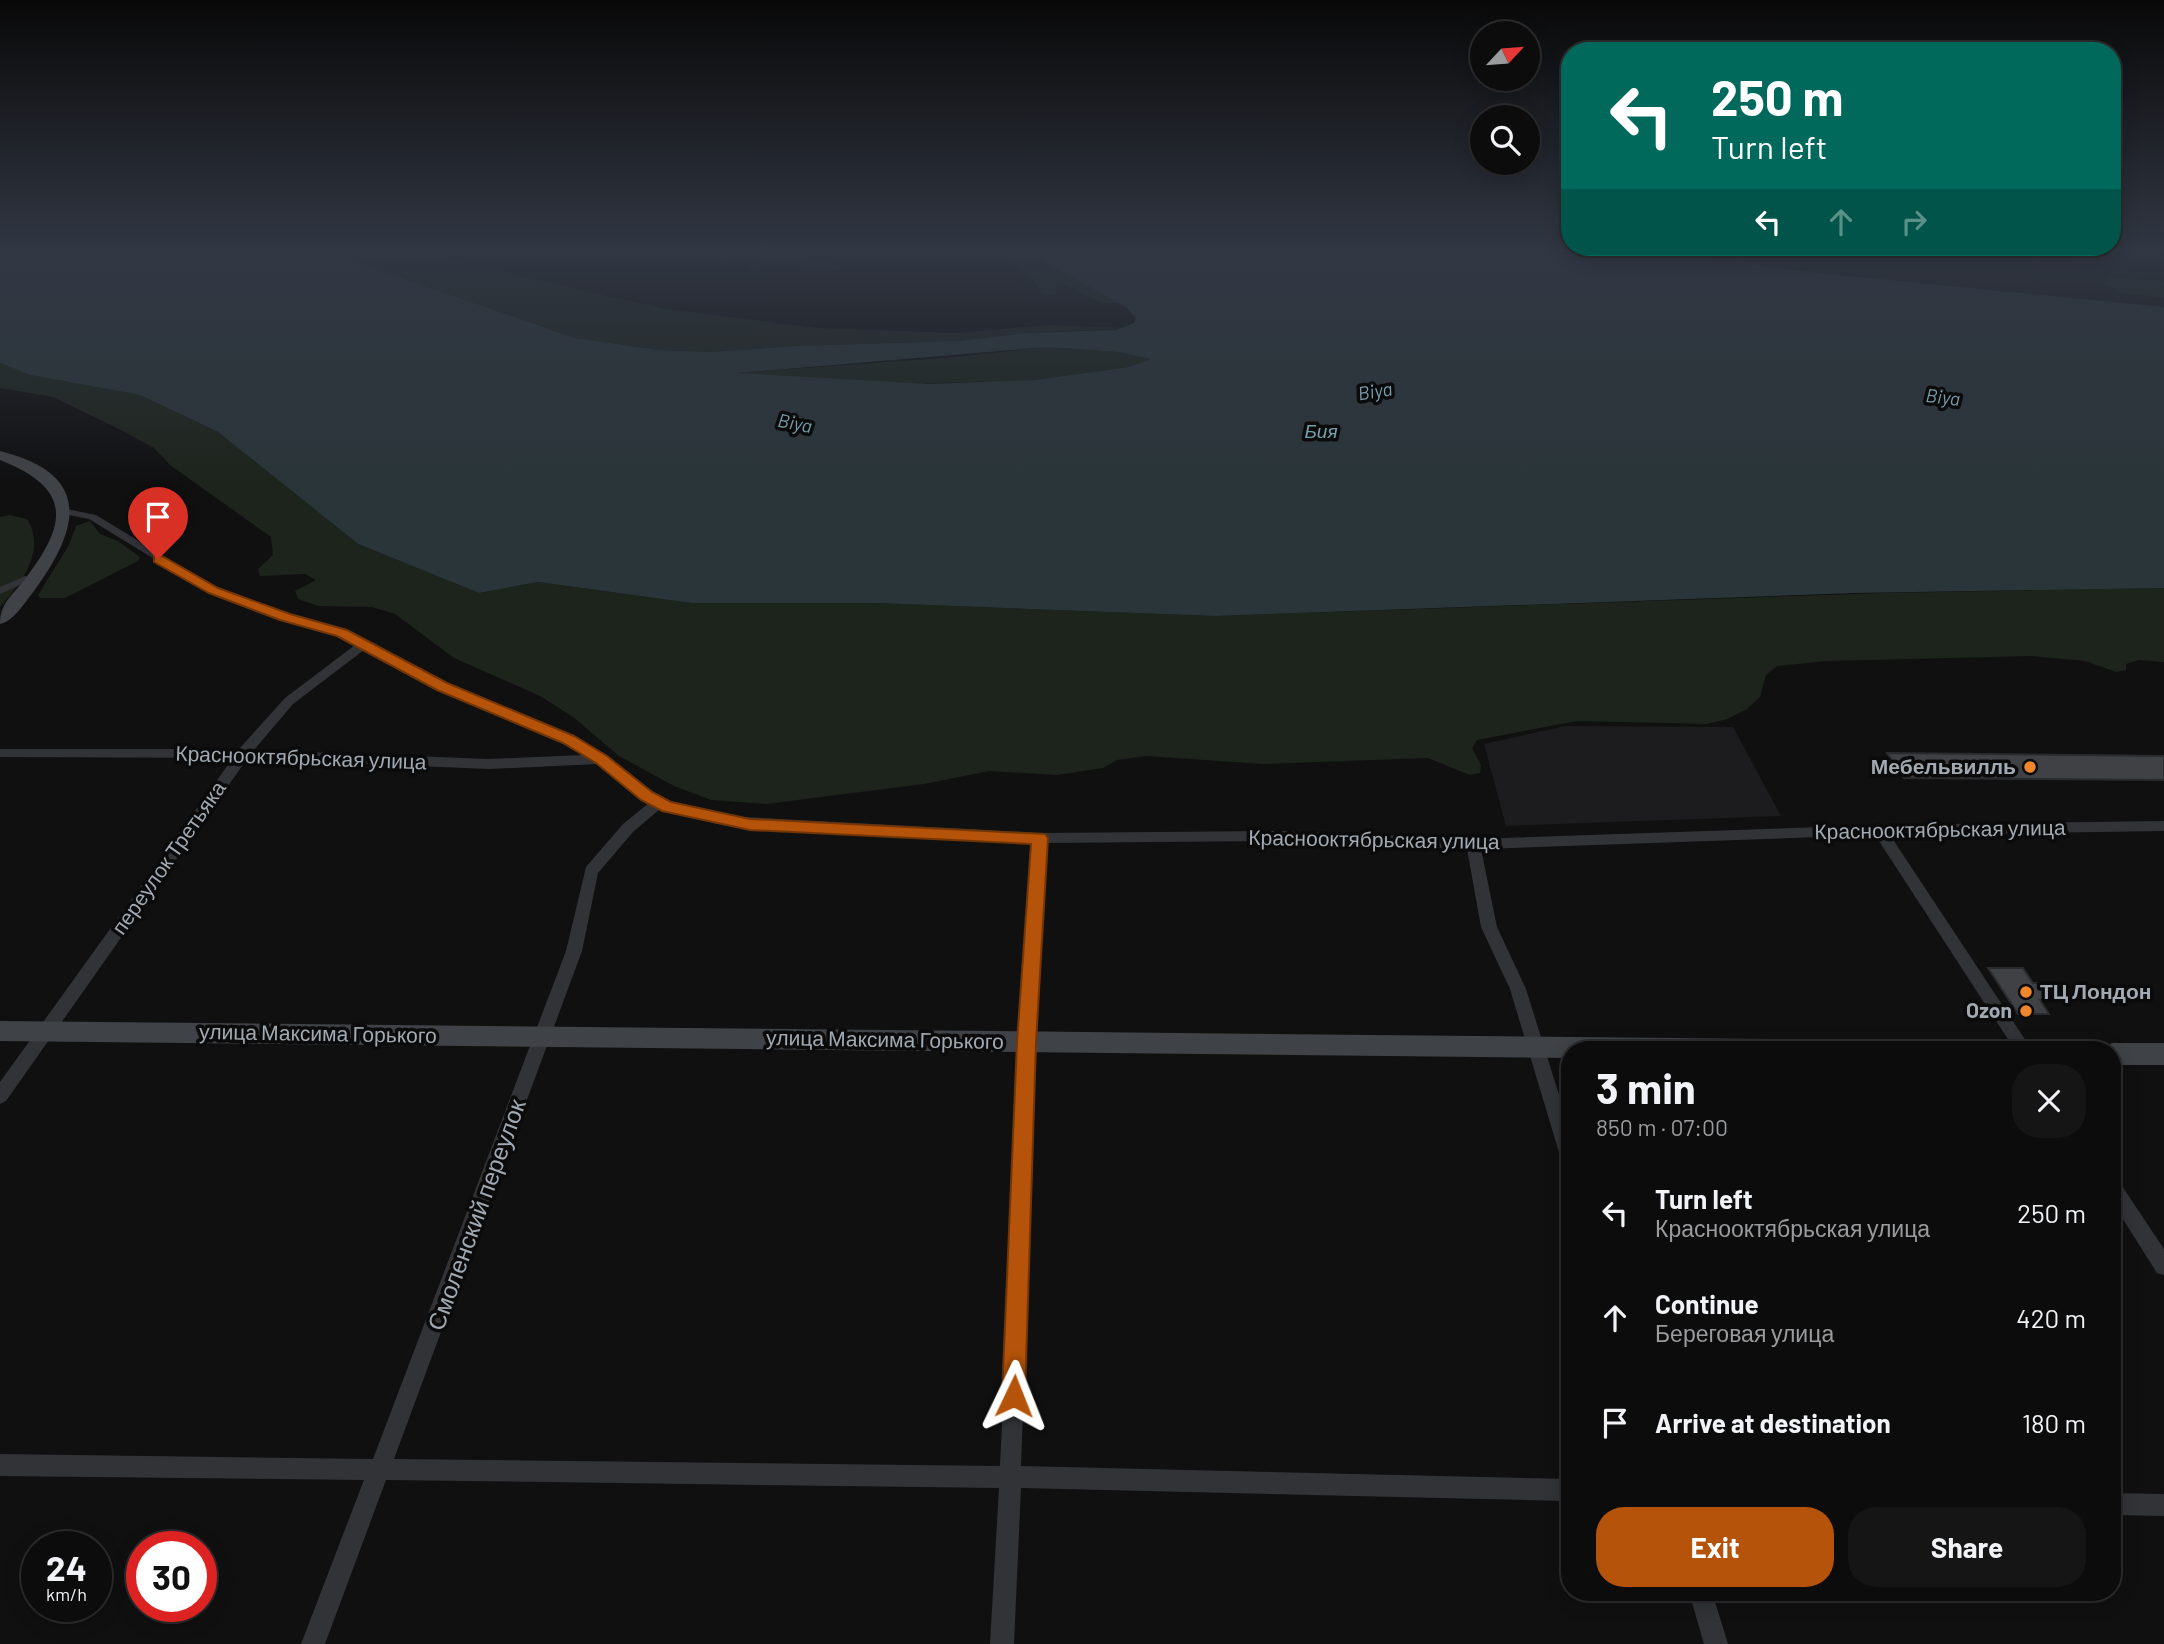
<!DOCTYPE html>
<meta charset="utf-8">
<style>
:root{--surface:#0c0c0d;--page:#151516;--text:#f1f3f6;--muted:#9a9b9d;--line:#2c2c2e;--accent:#b45309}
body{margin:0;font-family:Barlow,sans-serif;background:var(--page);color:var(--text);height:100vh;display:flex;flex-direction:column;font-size:26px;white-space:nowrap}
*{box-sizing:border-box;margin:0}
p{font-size:23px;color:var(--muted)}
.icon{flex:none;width:38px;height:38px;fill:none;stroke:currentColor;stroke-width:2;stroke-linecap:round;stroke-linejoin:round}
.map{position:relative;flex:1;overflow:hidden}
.panel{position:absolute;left:1561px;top:1041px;width:560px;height:560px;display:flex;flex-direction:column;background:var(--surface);border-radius:28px;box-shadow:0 4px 18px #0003,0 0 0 2px var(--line)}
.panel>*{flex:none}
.top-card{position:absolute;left:1561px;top:42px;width:560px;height:214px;border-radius:28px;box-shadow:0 4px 18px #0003,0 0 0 2px var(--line);background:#00695c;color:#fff;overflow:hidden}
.needle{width:46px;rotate:64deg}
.fabs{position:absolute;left:1470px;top:21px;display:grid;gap:14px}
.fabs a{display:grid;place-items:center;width:70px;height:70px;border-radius:50%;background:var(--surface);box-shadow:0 4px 18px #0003,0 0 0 2px var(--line);font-size:35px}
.speed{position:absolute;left:21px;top:1531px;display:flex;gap:14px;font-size:35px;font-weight:700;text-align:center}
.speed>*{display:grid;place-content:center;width:91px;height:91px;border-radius:50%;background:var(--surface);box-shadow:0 4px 18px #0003,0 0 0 2px var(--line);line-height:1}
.speed small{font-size:18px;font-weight:400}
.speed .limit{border:10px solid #d22;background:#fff;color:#111}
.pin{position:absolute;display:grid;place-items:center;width:60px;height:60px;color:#fff;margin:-72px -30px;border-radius:50% 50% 50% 0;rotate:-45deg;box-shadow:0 0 7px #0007}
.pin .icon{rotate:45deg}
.me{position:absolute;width:77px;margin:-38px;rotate:2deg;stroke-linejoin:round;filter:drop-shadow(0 0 5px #0008)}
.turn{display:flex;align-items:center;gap:24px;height:147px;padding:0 35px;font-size:32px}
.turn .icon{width:91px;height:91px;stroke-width:2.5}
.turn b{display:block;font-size:49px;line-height:60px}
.lanes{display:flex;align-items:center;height:66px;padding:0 35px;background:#0003;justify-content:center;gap:35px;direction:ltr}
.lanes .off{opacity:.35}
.round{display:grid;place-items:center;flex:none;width:74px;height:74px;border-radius:28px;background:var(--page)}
.overview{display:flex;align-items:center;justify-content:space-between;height:119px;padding:0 35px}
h1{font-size:42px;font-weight:700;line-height:52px}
.primary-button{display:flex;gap:14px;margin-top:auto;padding:14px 35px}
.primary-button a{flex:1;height:80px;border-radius:28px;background:var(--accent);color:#fff;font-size:28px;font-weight:700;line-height:80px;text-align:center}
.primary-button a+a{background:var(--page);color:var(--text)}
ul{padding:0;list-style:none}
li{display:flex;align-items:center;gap:21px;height:105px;padding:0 35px}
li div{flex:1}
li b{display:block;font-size:26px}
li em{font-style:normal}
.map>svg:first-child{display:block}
.built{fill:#1c1c1e}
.green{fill:#1d241c}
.water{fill:#2a3539;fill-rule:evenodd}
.building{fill:#3f4144;stroke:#2a2b2d;stroke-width:2}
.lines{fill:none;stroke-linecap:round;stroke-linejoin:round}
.minor{fill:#313336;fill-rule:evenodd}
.secondary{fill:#3f4246;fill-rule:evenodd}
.route{fill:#b45309;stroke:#753606;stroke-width:2}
.poi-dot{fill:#ee862b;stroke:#0b0b0c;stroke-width:2.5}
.labels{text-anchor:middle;stroke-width:7;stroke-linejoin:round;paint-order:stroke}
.far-water-label{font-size:19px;font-style:italic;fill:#789fad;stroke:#0b0b0c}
.street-label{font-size:21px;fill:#a1aab2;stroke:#0b0b0c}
.poi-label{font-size:21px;font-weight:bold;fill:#a1aab2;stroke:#0b0b0c;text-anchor:end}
.near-street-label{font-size:24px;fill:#a1aab2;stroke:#0b0b0c}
</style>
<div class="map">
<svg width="2164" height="1644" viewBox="0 0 2164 1644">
<rect width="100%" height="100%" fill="#101011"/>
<path class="built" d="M1565,726l168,1 48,89 -275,10 -22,-82z"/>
<path class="green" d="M317,252h109l105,27 135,30 151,19 140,5 92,-8 79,3 -102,5 -68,8 -163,5 -84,6 -53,-2 -83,-12 -231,-80z
M730,252l60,1 57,14c-22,12 -48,-4 -72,-2 -10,1 -16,7 -27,4l9,-10c-17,-3 -31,13 -47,8l9,-12z
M926,252h100l93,51h-17l-39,-19h-6l-2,10c-17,4 -15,-7 -24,-16 -6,-5 -16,-11 -23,-14 -25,-12 -57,-2 -82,-12z
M2108,278l56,3v17l-42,-5 -18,-9z
M1047,347l71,5 34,7 -23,8 -95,13 -126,4 -162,-8 -9,-3 219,-16z
M0,363l33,12 107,20 78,37 140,112 121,49 59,-11 153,21h185l338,13 669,-23 281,-5v74l-25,-2 -13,4v6l-10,2 -31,-11 -53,-5 -206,5 -49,5 -11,9 -6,22 -13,12 -20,10 -20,5 -130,-3 -100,19 -5,8 9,17 -1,8 -10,2 -42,-17 -165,6 -117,-8 -29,4 -14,8 -46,7 -68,-4 -65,13 -158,20 -55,-4 -37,-14 -55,-30 -46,-39 -33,-21 -86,-38 -59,-44 -23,-7 -54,-1 -20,-7 -3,-8 21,-11 -11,-6 -45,2 -2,-7 15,-14 -2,-18 -101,-72 -16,-17 -29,-16 -72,-35 -53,-9z
M10,515l17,4c20,32 -6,64 -27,88v-90z
M90,521l10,13 18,7 22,16 -2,4 -73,37h-25l-2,-3 31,-50 7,-19z"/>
<path class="water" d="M0,252h317l27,6 231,80 83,12 53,2 84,-6 163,-5 68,-8 90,-3 18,-7 2,-5 -10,-11 -100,-55h625l166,21 347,34v281l-309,5 -641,23 -338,-13h-185l-153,-21 -59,11 -121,-49 -140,-112 -78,-37 -109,-20 -31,-12zM1047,347l71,5 33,7 -22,8 -95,13 -105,4 -191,-11z"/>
<path class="building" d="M1887,753l277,3v24l-260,-2z
M1988,968h35l10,15h10l12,17h-15l9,14h-31z"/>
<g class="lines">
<path class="minor" d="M62,508l34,7 120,73 73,27 57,15 100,54 127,53 33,19 57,43 63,17 314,17 244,-2 189,8 406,-14 285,-4v10l-274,4 142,215h-17l-140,-215 -394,14 16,78 29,62 44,141v37l-6,-2 -3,-6 -51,-170 -29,-62 -14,-78 -183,-8 -237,2 -10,197 -16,426 549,13v22l-549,-13 -7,156h-24l9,-156 -613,-8 -61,164h-24l63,-164 -364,-4v-22l373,5 193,-508 20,-84 37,-43 26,-21 -51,-39 -109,5 -242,-10 -241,342 -6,3v-22l233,-324 -233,-1v-8h239l46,-51 70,-53 -17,-9 -57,-17 -73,-27 -119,-73 -31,-6 -1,-2zM364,650l74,40 125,53 21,12 -95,4 -235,-9 39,-46zM660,809l66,17 307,17 -13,197 -20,426 -606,-7 188,-508 16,-78 35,-41z
M25,576l4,1v4l-29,13v-7z
M2112,1178l6,2 46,69v26l-7,-2 -45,-71z
M2112,1493l52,1v22l-52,-1z
M1689,1592h23l16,52h-24z"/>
<path class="secondary" d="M0,451c92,23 81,76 34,140 -9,11 -20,30 -34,33 0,-21 12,-28 25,-45 44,-57 46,-91 -25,-119z
M0,1021l1770,18 9,3 3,8h-212v8l-1570,-17z
M2112,1043h52v22h-52v-15h-11z"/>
</g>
<linearGradient id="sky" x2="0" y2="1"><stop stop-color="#090909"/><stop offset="0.52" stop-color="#313743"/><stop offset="1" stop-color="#313743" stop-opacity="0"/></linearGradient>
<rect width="2164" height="482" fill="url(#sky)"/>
<path class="route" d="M154,556h8l56,32 72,26 57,16 100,53 127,53 33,20 45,36 19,10 79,17 295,15 3,4 -12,204 -11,354 -3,8 -8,3 -8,-3 -4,-8 15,-354 14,-198 -281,-14 -88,-19 -21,-11 -45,-37 -33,-20 -126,-53 -100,-54 -57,-16 -71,-27 -55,-31z"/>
<g class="poi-dot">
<circle cx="2030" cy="767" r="7"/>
<circle cx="2026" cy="992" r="7"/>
<circle cx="2026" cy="1011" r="7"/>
</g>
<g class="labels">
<g class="far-water-label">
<text transform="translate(1375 391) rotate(-9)" y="7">Biya</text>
<text transform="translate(1943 397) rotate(7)" y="7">Biya</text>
<text transform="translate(795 423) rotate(11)" y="7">Biya</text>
<text x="1321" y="438">Бия</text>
</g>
<g class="street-label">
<text transform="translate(301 758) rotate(2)" y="7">Краснооктябрьская улица</text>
<text transform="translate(1940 830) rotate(-1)" y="7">Краснооктябрьская улица</text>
<text transform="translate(1374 840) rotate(1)" y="7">Краснооктябрьская улица</text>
<text transform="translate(169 858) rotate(-55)" y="7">переулок Третьяка</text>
<text transform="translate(318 1034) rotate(1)" y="7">улица Максима Горького</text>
<text transform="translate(885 1040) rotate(1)" y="7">улица Максима Горького</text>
</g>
<g class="poi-label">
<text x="2016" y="774">Мебельвилль</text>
<text x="2040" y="999" text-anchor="start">ТЦ Лондон</text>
<text x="2012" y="1018">Ozon</text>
</g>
<g class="near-street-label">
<text transform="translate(477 1215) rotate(-70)" y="8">Смоленский переулок</text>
</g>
</g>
</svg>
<div class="fabs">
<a><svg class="needle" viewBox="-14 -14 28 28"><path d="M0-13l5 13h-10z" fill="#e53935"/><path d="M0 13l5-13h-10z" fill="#9a9b9d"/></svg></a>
<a><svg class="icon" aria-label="search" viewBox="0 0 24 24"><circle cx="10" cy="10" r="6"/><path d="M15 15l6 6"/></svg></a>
</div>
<div class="speed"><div>24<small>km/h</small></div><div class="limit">30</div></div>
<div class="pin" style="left:158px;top:559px;background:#d93025"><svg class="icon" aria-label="arrive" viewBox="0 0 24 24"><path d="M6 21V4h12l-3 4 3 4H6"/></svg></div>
<svg class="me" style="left:1014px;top:1396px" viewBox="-20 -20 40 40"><path d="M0-17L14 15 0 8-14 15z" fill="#b45309" stroke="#fff" stroke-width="4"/></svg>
<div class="top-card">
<div class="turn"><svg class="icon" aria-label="left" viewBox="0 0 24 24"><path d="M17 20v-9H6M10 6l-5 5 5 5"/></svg><div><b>250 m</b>Turn left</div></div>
<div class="lanes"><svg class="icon" aria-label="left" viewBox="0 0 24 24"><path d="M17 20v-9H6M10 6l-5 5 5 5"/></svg><svg class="icon off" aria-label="ahead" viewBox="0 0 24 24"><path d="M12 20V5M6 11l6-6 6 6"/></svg><svg class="icon off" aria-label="right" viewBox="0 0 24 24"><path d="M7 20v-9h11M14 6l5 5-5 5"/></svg></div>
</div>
<section class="panel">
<div class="overview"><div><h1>3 min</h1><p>850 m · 07:00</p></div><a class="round"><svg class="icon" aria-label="close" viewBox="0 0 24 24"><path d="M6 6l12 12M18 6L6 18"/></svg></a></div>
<ul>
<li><svg class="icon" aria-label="left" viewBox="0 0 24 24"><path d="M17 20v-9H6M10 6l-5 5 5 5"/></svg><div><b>Turn left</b><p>Краснооктябрьская улица</p></div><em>250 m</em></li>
<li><svg class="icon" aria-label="ahead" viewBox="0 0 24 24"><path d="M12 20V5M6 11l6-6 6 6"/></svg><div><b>Continue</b><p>Береговая улица</p></div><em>420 m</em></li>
<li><svg class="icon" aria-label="arrive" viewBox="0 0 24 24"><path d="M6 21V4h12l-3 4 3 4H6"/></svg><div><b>Arrive at destination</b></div><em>180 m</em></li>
</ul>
<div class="primary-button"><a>Exit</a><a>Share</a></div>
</section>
</div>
